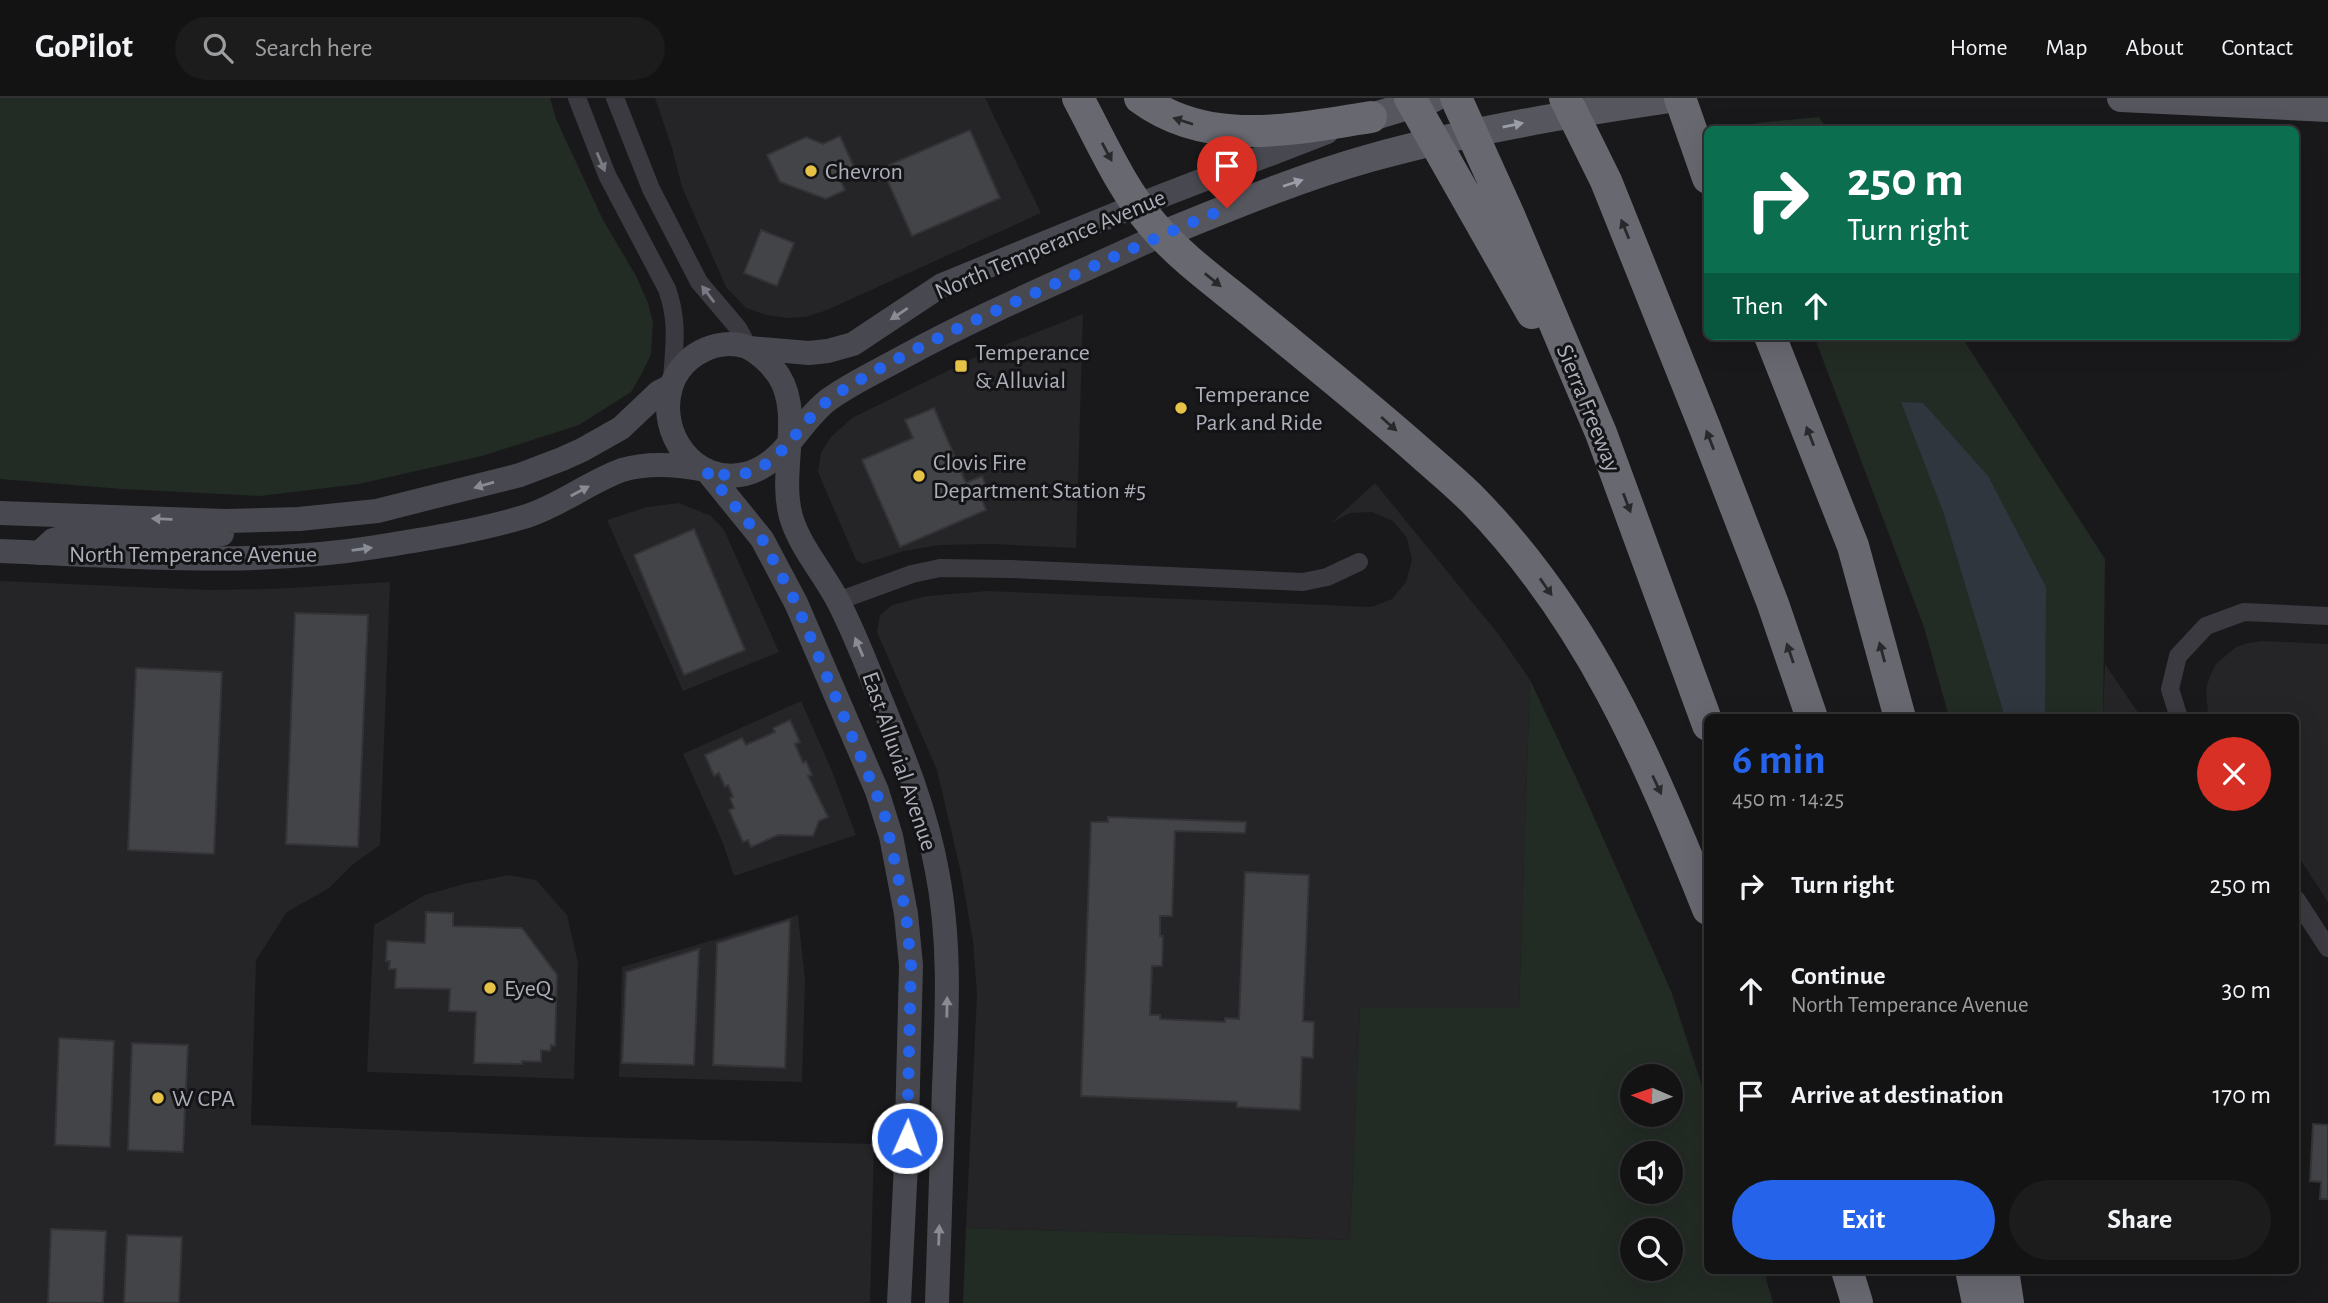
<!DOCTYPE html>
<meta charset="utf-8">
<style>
:root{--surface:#131314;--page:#1c1c1d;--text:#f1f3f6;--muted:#9d9ea0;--line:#323234;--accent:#2563eb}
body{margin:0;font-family:"Alegreya Sans",sans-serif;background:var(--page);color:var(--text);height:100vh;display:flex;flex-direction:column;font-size:26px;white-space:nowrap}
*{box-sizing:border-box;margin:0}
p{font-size:23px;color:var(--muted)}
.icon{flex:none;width:38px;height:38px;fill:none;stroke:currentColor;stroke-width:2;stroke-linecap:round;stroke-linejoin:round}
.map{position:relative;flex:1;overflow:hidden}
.sheet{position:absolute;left:1704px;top:616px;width:595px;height:560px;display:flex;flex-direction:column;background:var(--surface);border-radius:10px;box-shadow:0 7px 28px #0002,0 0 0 2px var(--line)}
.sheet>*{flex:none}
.hud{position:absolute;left:1704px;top:28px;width:595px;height:214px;border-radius:10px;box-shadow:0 7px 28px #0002,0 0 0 2px var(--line);background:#0b6e4f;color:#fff;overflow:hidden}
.needle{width:46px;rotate:272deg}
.fabs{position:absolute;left:1620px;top:966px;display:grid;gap:14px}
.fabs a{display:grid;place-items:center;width:63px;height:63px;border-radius:50%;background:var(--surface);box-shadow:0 7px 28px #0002,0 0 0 2px var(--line);font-size:35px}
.pin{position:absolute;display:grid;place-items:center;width:60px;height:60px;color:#fff;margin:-72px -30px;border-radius:50% 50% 50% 0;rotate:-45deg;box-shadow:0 0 7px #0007}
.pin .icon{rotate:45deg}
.me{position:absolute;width:77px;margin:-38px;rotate:2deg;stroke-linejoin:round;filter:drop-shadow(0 0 5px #0008)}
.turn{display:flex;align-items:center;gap:24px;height:147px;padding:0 28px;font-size:32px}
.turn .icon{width:91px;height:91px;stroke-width:2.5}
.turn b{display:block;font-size:49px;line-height:60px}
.then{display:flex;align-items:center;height:66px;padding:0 28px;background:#0003;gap:14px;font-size:26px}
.round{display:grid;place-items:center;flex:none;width:74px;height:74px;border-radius:37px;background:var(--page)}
.overview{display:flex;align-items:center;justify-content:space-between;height:119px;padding:0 28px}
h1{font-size:42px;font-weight:700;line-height:52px;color:var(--accent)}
.action{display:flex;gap:14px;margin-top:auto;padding:14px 28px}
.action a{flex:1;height:80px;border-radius:42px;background:var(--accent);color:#fff;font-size:28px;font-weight:700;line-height:80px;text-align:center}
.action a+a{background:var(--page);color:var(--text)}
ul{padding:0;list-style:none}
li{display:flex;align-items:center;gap:21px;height:105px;padding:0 28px}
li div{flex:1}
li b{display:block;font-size:26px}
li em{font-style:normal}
header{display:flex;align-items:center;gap:42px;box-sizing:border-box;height:98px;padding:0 35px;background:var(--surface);border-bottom:2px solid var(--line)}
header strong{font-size:33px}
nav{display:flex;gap:38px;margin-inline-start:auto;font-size:24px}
.search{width:490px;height:63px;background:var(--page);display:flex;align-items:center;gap:18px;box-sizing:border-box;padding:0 24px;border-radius:38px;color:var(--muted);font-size:26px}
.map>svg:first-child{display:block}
.built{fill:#252528}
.green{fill:#232b25;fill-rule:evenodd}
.water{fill:#30363e}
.building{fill:#434448;stroke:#343337;stroke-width:2}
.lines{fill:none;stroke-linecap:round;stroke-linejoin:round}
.street{stroke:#3a3a40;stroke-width:18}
.secondary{stroke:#484950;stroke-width:24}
.primary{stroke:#56575e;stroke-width:28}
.highway{stroke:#676870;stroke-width:32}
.oneway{fill:#29292c}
.oneway2{fill:#9b9da8}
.oneway3{fill:#797a83}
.oneway4{fill:#898b95}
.route{stroke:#2563eb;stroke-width:12;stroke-dasharray:0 21.6}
.poi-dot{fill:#e6c246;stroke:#141416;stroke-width:2.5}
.labels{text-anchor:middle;stroke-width:6;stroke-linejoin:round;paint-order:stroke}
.poi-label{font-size:24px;fill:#acafba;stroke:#141416;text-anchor:start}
.street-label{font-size:24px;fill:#acafba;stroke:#141416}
</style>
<header>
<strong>GoPilot</strong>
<div class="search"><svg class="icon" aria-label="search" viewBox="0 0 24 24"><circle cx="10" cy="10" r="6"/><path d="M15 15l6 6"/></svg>Search here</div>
<nav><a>Home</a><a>Map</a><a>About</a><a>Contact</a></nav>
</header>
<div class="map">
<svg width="2328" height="1205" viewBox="0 0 2328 1205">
<rect width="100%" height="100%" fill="#19191b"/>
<path class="built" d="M655,0h330l56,115 -214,97 -21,7 -18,1 -22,-3 -20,-7 -20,-21 -44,-100 -10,-39z
M1083,216l-7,234 -85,-4 -51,1 -37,6 -40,13 -7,-4 -38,-88 3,-19 10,-16 21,-19 130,-64z
M1375,385l124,152 31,45 -11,328h-159l-10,232 -384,-12 11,-234 -4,-53 -12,-68 -24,-103 -60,-138 3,-17 12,-10 35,-9 61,-5 383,16 21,-8 14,-17 6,-22 -5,-22 -14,-17 -21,-9 -22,1 -19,10z
M679,405l32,13 13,14 55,122 -96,39 -76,-171 40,-13z
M0,483l208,9 63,-1 119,-7 -10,263 -28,20 -23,23 -42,24 -31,48 -5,165 337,12 286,7 -4,159h-870z
M2263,543l65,3v258l-32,-49v-135h-86l-2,-3 -2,-26 4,-13 6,-12 20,-17 12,-4z
M2105,566l36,53h-38z
M801,603l31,70 24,64 -122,41 -11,-33 -40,-89z
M509,777l27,5 31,35 11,48 -4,116 -207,-7 7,-147 51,-30 39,-11z
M798,817l7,65 -3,102 -183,-5 3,-110z"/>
<path class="green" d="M0,0h550l6,21 47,101 33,56 12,27 5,19 -2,32 -9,19 -11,19 -52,33 -97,31 -123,28 -99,12 -138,-7 -122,-10z
M1819,19l8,12h-80l10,-6z
M1814,238h147l144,223 -2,158h-154l-25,-90z
M1530,582l50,106 91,205 37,113v166l56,1 9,32h-810l3,-75 384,12 10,-232h159zM1633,978h38v39h-38zM1671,1055v39h-38v-39zM1671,1132v39h-38v-39z"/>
<path class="water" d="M1901,304l22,1 65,73 58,111 -1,130h-40l-61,-203z"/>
<path class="building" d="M970,32l30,68 -88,38 -30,-68z
M840,38l14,31 -16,8 7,15 -19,9 -46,-17 -13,-27 39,-18 17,7z
M761,132l33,13 -17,43 -33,-13z
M934,310l32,75 16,-7 6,15 -8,4 6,15 -86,37 -38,-87 51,-22 -8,-18z
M694,431l51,121 -61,25 -50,-120z
M295,515l73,2 -10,232 -72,-3z
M136,570l86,4 -8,182 -86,-4z
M790,622l10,22 -5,2 8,19 3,-2 6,14 -4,1 20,41 -9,4 -6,15 -35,-1 -27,12 -3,-7 -5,2 -14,-32 5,-2 -4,-10 3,-1 -5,-12 -3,2 -6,-14 -5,3 -9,-21 37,-17 4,7 29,-13 -2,-4z
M1108,719l138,5 -1,11 -70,-2 -3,85h-12v20h3l-1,30h-10l-2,49h10v4l65,3v-4l14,1 6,-147 64,3 -6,146 11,1 -1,36 -11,-1 -2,53 -63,-3v-5l-156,-6 10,-274h17z
M426,814l27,1v13l69,2 35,47 -2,71 -4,-1 -1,6 -9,-1v12l-19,-1v3l-48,-1 2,-51 -27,-1 1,-22 -55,-1 1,-19h-7l1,-8h-4l1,-20 38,2z
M790,822l-5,148 -72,-3 4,-122z
M699,851l-5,116 -72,-2 4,-91z
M59,940l55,3 -4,106 -55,-2z
M132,945l56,2 -5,107 -55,-2z
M2313,1026l15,1v74h-8l1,-17 -11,-1z
M51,1131l55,2 -3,72h-55z
M127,1137l55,2 -3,66h-55z"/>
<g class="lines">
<path class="street" d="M577,0l30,77 60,114c12,34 7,57 5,91
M615,0l36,91 48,93 39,46 11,20
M838,503l74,-27 28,-6 70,1 293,13 24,-5 32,-15
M2179,620l-9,-29 8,-33 28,-30 38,-14 84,4
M2296,801l32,49"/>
<path class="secondary" d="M749,250l60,5 19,-2 25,-7 89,-59 196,-80 189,-73
M0,415l225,8 74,-2 78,-8 143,-36 42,-16 20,-9 39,-22 38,-36 12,-6
M0,453c125,5 252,16 376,-4 50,-8 102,-16 151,-31 34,-11 62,-34 95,-46 26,-8 59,-5 84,0l56,69 34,64 81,188 14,45 15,78 5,51 -5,200 -7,138
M39,455l14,-13 18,-5 116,2 35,-3
M937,1205c2,-72 5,-144 7,-216 3,-73 7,-145 -7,-216 -11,-60 -34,-117 -57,-173 -13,-32 -25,-64 -41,-95 -14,-28 -37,-53 -47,-83 -15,-46 12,-104 -13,-144 -7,-11 -21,-24 -32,-29 -31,-11 -67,10 -76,40 -14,47 24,99 74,87 40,-10 53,-51 83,-74 23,-17 50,-29 75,-43 84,-46 172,-82 258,-122"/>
<path class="primary" d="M2121,0l207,10
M1371,19l63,-19
M1161,137c69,-28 138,-57 209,-77 101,-28 204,-45 307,-60"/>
<path class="highway" d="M1078,0c23,43 43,90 75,127 28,33 65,59 99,87 57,47 115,93 170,142 17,15 35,30 51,46 116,119 174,257 235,409
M1140,0c69,51 153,31 231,19
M1410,0l122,215
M1456,0l52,115 93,220 107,292
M1565,0l41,83 99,247 68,176 39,114
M1680,0l28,80
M1770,238l83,210 47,172
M1847,1172l10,33
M1971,1172l7,33
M2003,1172l5,33"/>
</g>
<defs><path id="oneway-solid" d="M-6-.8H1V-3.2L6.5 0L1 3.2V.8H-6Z" transform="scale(1.75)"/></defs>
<g class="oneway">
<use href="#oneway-solid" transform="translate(1183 23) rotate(-162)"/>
<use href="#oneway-solid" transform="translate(1107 54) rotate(62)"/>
<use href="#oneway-solid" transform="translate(1625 131) rotate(-112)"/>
<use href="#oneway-solid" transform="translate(1213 182) rotate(39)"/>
<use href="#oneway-solid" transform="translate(1389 326) rotate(42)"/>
<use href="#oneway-solid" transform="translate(1810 338) rotate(-111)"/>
<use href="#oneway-solid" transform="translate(1710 342) rotate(-111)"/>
<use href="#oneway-solid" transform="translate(1627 405) rotate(69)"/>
<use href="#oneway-solid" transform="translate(1546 489) rotate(55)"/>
<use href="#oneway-solid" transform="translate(1882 554) rotate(-105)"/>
<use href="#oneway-solid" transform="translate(1790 555) rotate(-109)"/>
<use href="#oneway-solid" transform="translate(1657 687) rotate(65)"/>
</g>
<g class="oneway2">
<use href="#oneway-solid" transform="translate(1513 27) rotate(-11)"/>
<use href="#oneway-solid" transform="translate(1293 85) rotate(-18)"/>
</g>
<g class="oneway3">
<use href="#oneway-solid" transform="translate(601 64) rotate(67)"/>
<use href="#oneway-solid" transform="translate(708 196) rotate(-127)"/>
</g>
<g class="oneway4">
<use href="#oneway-solid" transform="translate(899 216) rotate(146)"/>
<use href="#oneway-solid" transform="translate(484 387) rotate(164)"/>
<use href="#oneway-solid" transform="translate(580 393) rotate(-28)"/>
<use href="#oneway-solid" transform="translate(162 421) rotate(-178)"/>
<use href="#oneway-solid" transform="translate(362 451) rotate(-8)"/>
<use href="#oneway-solid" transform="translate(859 549) rotate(-113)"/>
<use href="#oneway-solid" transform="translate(947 909) rotate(-89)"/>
<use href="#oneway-solid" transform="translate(939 1137) rotate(-88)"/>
</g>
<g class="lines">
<path class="route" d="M907,1040l4,-173 -5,-51 -22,-102 -88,-209 -34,-64 -56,-68c71,21 84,-47 132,-78 63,-39 132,-71 199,-101 63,-29 126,-58 190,-84"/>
</g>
<g class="poi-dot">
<circle cx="811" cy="73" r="7"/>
<rect x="954" y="261" width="14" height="14" rx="3.5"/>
<circle cx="1181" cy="310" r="7"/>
<circle cx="919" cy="378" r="7"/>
<circle cx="490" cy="890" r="7"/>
<circle cx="158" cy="1000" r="7"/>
</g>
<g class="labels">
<g class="poi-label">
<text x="825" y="81">Chevron</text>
<text x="975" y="262">Temperance<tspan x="975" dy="28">&amp; Alluvial</tspan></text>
<text x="1195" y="304">Temperance<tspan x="1195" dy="28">Park and Ride</tspan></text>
<text x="933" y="372">Clovis Fire<tspan x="933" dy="28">Department Station #5</tspan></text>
<text x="504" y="898">EyeQ</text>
<text x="172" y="1008">W CPA</text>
</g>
<g class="street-label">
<text transform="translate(1050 146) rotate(-23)" y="8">North Temperance Avenue</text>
<text transform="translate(1589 310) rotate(68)" y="8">Sierra Freeway</text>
<text x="193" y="464">North Temperance Avenue</text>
<text transform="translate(900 663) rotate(71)" y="8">East Alluvial Avenue</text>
</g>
</g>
</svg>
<div class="fabs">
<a><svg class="needle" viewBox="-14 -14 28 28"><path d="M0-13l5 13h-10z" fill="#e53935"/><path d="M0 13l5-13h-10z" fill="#9d9ea0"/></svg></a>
<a><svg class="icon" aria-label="sound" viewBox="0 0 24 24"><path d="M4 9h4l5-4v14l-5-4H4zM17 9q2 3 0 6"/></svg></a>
<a><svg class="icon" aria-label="search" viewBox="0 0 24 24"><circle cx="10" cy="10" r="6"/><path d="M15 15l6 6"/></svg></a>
</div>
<div class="pin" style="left:1227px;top:110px;background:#d93025"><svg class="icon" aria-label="arrive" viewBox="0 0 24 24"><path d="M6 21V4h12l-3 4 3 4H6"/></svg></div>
<svg class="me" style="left:907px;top:1040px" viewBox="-20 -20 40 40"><circle r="17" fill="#2563eb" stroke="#fff" stroke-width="3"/><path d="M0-11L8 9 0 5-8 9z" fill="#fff"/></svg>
<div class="hud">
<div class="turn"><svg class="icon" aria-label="right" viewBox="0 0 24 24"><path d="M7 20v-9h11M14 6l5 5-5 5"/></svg><div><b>250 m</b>Turn right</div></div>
<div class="then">Then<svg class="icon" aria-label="ahead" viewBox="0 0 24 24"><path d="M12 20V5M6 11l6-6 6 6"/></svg></div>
</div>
<section class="sheet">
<div class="overview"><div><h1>6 min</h1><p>450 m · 14:25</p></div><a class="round" style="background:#d93025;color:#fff"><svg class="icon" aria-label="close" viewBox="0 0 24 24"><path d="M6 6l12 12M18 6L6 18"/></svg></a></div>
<ul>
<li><svg class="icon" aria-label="right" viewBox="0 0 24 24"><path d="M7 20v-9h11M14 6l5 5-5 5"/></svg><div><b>Turn right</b></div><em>250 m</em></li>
<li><svg class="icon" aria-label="ahead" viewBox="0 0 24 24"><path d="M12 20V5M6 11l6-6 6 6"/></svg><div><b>Continue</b><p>North Temperance Avenue</p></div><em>30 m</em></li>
<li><svg class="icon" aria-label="arrive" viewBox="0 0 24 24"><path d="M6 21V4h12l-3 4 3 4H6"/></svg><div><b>Arrive at destination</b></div><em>170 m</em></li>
</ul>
<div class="action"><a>Exit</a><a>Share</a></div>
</section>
</div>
